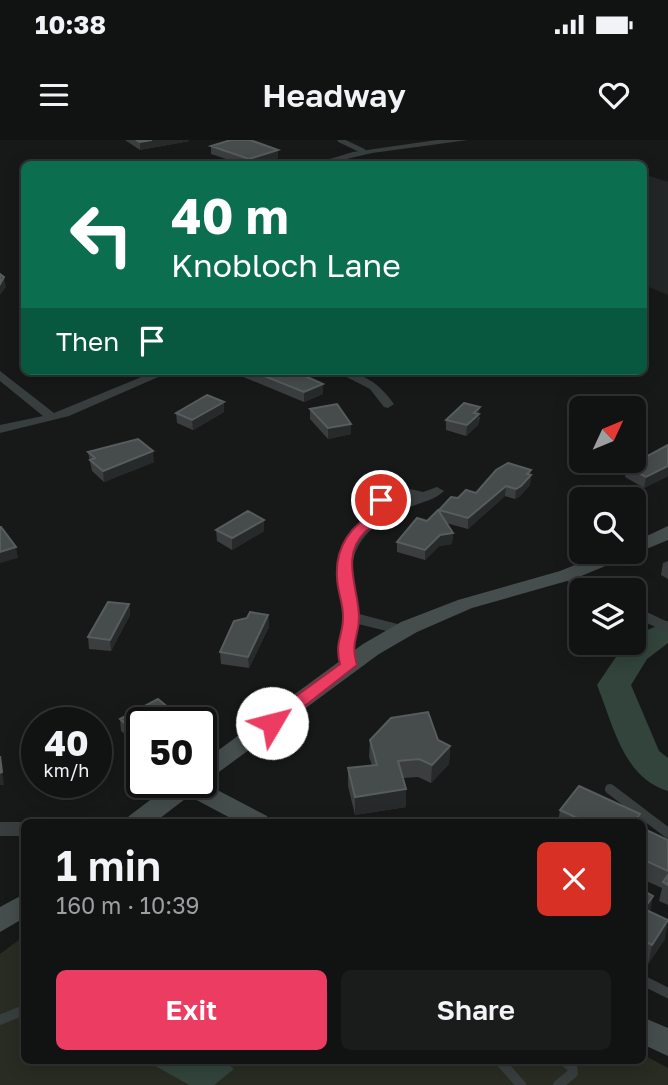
<!DOCTYPE html>
<meta charset="utf-8">
<style>
:root{--surface:#111313;--page:#1a1c1c;--text:#f1f3f6;--muted:#9c9ea0;--line:#303233;--accent:#ec3c61}
body{margin:0;font-family:"Golos Text",sans-serif;background:var(--page);color:var(--text);height:100vh;display:flex;flex-direction:column;font-size:26px;white-space:nowrap}
*{box-sizing:border-box;margin:0}
p{font-size:23px;color:var(--muted)}
.icon{flex:none;width:38px;height:38px;fill:none;stroke:currentColor;stroke-width:2;stroke-linecap:round;stroke-linejoin:round}
.map{position:relative;flex:1;overflow:hidden}
.sheet{position:absolute;left:21px;top:679px;width:625px;height:245px;display:flex;flex-direction:column;background:var(--surface);border-radius:10px;box-shadow:0 4px 18px #0003,0 0 0 2px var(--line)}
.sheet>*{flex:none}
.top-card{position:absolute;left:21px;top:21px;width:626px;height:214px;border-radius:10px;box-shadow:0 4px 18px #0003,0 0 0 2px var(--line);background:#0b6e4f;color:#fff;overflow:hidden}
.needle{width:46px;rotate:46deg}
.fabs{position:absolute;left:569px;top:256px;display:grid;gap:14px}
.fabs a{display:grid;place-items:center;width:77px;height:77px;border-radius:10px;background:var(--surface);box-shadow:0 4px 18px #0003,0 0 0 2px var(--line);font-size:35px}
.speed{position:absolute;left:21px;top:567px;display:flex;gap:14px;font-size:35px;font-weight:700;text-align:center}
.speed>*{display:grid;place-content:center;width:91px;height:91px;border-radius:50%;background:var(--surface);box-shadow:0 4px 18px #0003,0 0 0 2px var(--line);line-height:1}
.speed small{font-size:18px;font-weight:400}
.speed .limit{border:4px solid #111;border-radius:10px;background:#fff;color:#111}
.pin{position:absolute;display:grid;place-items:center;width:60px;height:60px;color:#fff;margin:-30px;border:4px solid #fff;border-radius:50%;box-shadow:0 2px 7px #0007}
.me{position:absolute;width:77px;margin:-38px;rotate:53deg;stroke-linejoin:round;filter:drop-shadow(0 0 5px #0008)}
.turn{display:flex;align-items:center;gap:24px;height:147px;padding:0 35px;font-size:32px}
.turn .icon{width:91px;height:91px;stroke-width:2.5}
.turn b{display:block;font-size:49px;line-height:60px}
.then{display:flex;align-items:center;height:66px;padding:0 35px;background:#0003;gap:14px;font-size:26px}
.round{display:grid;place-items:center;flex:none;width:74px;height:74px;border-radius:10px;background:var(--page)}
.overview{display:flex;align-items:center;justify-content:space-between;height:119px;padding:0 35px}
h1{font-size:42px;font-weight:600;line-height:52px}
.button{display:flex;gap:14px;margin-top:auto;padding:14px 35px}
.button a{flex:1;height:80px;border-radius:10px;background:var(--accent);color:#fff;font-size:28px;font-weight:600;line-height:80px;text-align:center}
.button a+a{background:var(--page);color:var(--text)}
.status{display:flex;justify-content:space-between;align-items:center;height:49px;padding:0 35px;background:var(--surface);direction:ltr}
.status svg{height:19px;fill:currentColor}
header{display:flex;justify-content:space-between;align-items:center;height:91px;padding:0 35px;background:var(--surface);font-size:32px;font-weight:600}
.map>svg:first-child{display:block}
.built{fill:#232626}
.green{fill:#292c23}
.water{fill:#32443c}
.lines{fill:none;stroke-linecap:round;stroke-linejoin:round}
.river{fill:#32443c;fill-rule:evenodd}
.service-far1{stroke:#383e3e;stroke-width:5}
.service{stroke:#383e3e;stroke-width:10}
.minor{fill:#383e3e;fill-rule:evenodd}
.secondary{fill:#464e4d;fill-rule:evenodd}
.wall{fill:#3a3e3e}
.shaded-wall{fill:#272a2a}
.building{fill:#464b4b;stroke:#565d5c;stroke-width:2}
.route{fill:#ec3c61;stroke:#99273f;stroke-width:2}
</style>
<div class="status"><b>10:38</b><svg viewBox="0 0 49 12"><path d="M0 12V9h3v3zM5 12V6h3v6zM10 12V3h3v9zM15 12V0h3v12zM26 1h20v11H26zM47 4h2v5h-2z"/></svg></div>
<header><svg class="icon" aria-label="menu" viewBox="0 0 24 24"><path d="M4 6h16M4 12h16M4 18h16"/></svg>Headway<svg class="icon" aria-label="heart" viewBox="0 0 24 24"><path d="M12 20l-8-8c-3-5 5-10 8-4 3-6 11-1 8 4z"/></svg></header>
<div class="map">
<svg width="668" height="945" viewBox="0 0 668 945">
<rect width="100%" height="100%" fill="#171919"/>
<path class="built" d="M644,34l24,8v113l-24,-10z"/>
<path class="green" d="M24,796v124h618v-6l26,14v17h-668v-131z"/>
<path class="water" d="M147,921h77l10,8 -20,16h-25z"/>
<g class="lines">
<path class="river" d="M668,481v22l-21,16 -16,26 28,66 9,7v33c-45,-13 -55,-67 -71,-106l29,-43h8v-6z"/>
<path class="service-far1" d="M340,0l23,11"/>
<path class="service" d="M610,649l58,44
M642,840l26,13
M0,880l24,-10
M499,920l22,25
M558,945l15,-12 -1,-6 -10,-7"/>
<path class="minor" d="M437,0h31l-96,13 -47,11h-12l40,-12z
M0,231l54,42 102,-42h16l-103,45 -69,17v-8l43,-9 -43,-35z
M335,231c27,0 44,12 59,33l-6,4 -4,-1 -14,-18z
M402,347l21,5 14,-5 7,4c-9,9 -22,11 -34,16 -31,13 -60,31 -58,70 0,12 6,24 7,37l50,13 2,3 -8,5 -45,-11 -5,22 4,19 -8,5 -6,-1c-11,-19 -1,-34 0,-53 1,-11 -4,-22 -6,-33 -5,-30 15,-57 40,-71l-3,-12c7,-9 17,-13 28,-13zM397,355l14,2 -21,9 -2,-5z
M567,430l31,20 -17,1 -22,-16z
M634,466l34,16v11l-34,-16z
M0,682h25l-1,14h-24z"/>
<path class="secondary" d="M668,386v14l-94,39 -102,29 -55,24 -38,22 -175,129 63,33 3,6h-32l-49,-26 -34,26h-30l4,-6 45,-34h27v-19l162,-119 38,-22 57,-22 102,-29 50,-20h24v-9z
M24,754v24l-24,14v-25z
M642,877l26,11v28l-26,-12z"/>
</g>
<path class="wall" d="M125,0h64v1l-49,9z
M211,6l67,12 -21,6h-16l-30,-10z
M229,231h65l29,13v10l-19,8z
M310,269l41,15v10l-23,5 -18,-20z
M224,272l-31,18 -16,-7 -1,-10z
M480,277l-2,8 -12,11 -20,-6v-10z
M668,305v31l-24,12 -19,-11 2,-10z
M88,312l66,10 -50,20 -12,-11z
M531,330l-1,15 -10,11 -5,3 -10,-3 -37,33 -22,-6 7,10 -1,11 -13,2 -14,14 -28,-8v-10l30,-21 12,-10v-1l19,-12 18,-5z
M216,390l48,1 -32,19 -15,-9z
M668,421v18l-7,-4 2,-12z
M129,464l1,11 -19,36 -22,-2 -1,-12z
M268,475l1,12 -20,41 -28,-4 -1,-12z
M120,579l22,4v20l-5,2 -16,-14z
M370,600h68l12,6 -1,18 -18,19 -13,-6 -15,1 3,29 -51,8 -7,-29v-18l24,-3 -3,-8z
M63,642h20v4l-19,2z
M560,670l80,4 -1,8h-81z
M642,688l26,12v65l-9,-4 3,-13 -20,-9z
M642,750l8,21 15,28 -17,25 -6,-3z"/>
<path class="shaded-wall" d="M152,0h37v1l-49,9v-8z
M278,10v8l-21,6h-8v-5z
M4,137l2,10 -6,8v-11z
M83,231h16l-15,5z
M323,244v10l-19,8v-10z
M224,262v10l-31,18 -1,-10z
M480,267l-2,18 -12,11 1,-11 7,-12z
M351,284v10l-23,5v-11z
M153,311l1,11 -50,20 -1,-11z
M668,326v10l-24,12 2,-11z
M531,330l-1,15 -10,11 -5,3 1,-10z
M506,346l-1,10 -37,33v-11z
M264,380v11l-32,19v-12z
M453,393l-1,11 -13,2 -14,14v-10l15,-15z
M16,407l2,11 -18,5v-11z
M129,464l1,11 -19,36 -1,-11z
M268,475l1,12 -20,41 -1,-11z
M175,573l1,10h-20z
M142,590v13l-5,2 -1,-12z
M450,606l-1,18 -18,19 1,-18z
M0,616l4,29h-4z
M406,649v18l-51,8v-18z
M653,756l-3,18 -6,-5z
M668,782l-3,17 -17,25 4,-19z"/>
<path class="building" d="M136,0h16l-12,2z
M231,0h19l28,10 -29,9 -38,-13z
M0,134l4,3 -4,7z
M252,231h42l29,13 -19,8z
M207,255l17,7 -32,18 -16,-7z
M464,263l16,4 -6,6 5,1 -12,11 -21,-5z
M337,264l14,20 -23,4 -18,-19z
M138,299l15,12 -50,20 -13,-11 5,-2 -7,-6z
M668,305v21l-22,11 -19,-10z
M508,323l23,7 -4,4 4,1 -10,11 -5,3 -10,-3 -38,32 -29,-8 12,-13 7,1 8,-8 10,3 20,-23z
M438,370l15,23 -13,2 -15,15 -28,-8 20,-24 10,3z
M248,371l16,9 -32,18 -16,-8z
M0,387h1l15,20 -16,5z
M108,462l21,2 -19,36 -22,-3z
M250,472l18,3 -20,42 -28,-5 14,-31 13,-3z
M158,559l17,14 -19,10h-14v7l-6,3 -16,-14z
M428,572l10,28 12,6 -18,19 -13,-6 -21,2 8,28 -51,8 -7,-29 29,-3 -7,-25 21,-22z
M0,616l2,16 -2,1z
M579,646l61,28 -6,8h-48l-26,-12z
M642,688l26,12v31l-26,-12z
M668,735v10l-5,-3z
M642,750l11,6 -9,13 24,11 -16,25 -10,-5z"/>
<path class="route" d="M381,356l7,4 4,14c-7,8 -19,11 -27,18 -25,24 -6,58 -6,85 0,22 -9,22 -2,48l-79,62h-12l-3,-4 3,-5 74,-54c-6,-23 4,-29 3,-49 0,-12 -6,-25 -6,-38 -2,-29 14,-54 40,-64l-3,-13z"/>
</svg>
<div class="fabs">
<a><svg class="needle" viewBox="-14 -14 28 28"><path d="M0-13l5 13h-10z" fill="#e53935"/><path d="M0 13l5-13h-10z" fill="#9c9ea0"/></svg></a>
<a><svg class="icon" aria-label="search" viewBox="0 0 24 24"><circle cx="10" cy="10" r="6"/><path d="M15 15l6 6"/></svg></a>
<a><svg class="icon" aria-label="layers" viewBox="0 0 24 24"><path d="M12 4l9 5-9 5-9-5zM3 14l9 5 9-5"/></svg></a>
</div>
<div class="speed"><div>40<small>km/h</small></div><div class="limit">50</div></div>
<div class="pin" style="left:381px;top:360px;background:#d93025"><svg class="icon" aria-label="arrive" viewBox="0 0 24 24"><path d="M6 21V4h12l-3 4 3 4H6"/></svg></div>
<svg class="me" style="left:272px;top:583px" viewBox="-20 -20 40 40"><circle r="19" fill="#fff"/><path d="M0-13L10 11 0 6-10 11z" fill="#ec3c61"/></svg>
<div class="top-card">
<div class="turn"><svg class="icon" aria-label="left" viewBox="0 0 24 24"><path d="M17 20v-9H6M10 6l-5 5 5 5"/></svg><div><b>40 m</b>Knobloch Lane</div></div>
<div class="then">Then<svg class="icon" aria-label="arrive" viewBox="0 0 24 24"><path d="M6 21V4h12l-3 4 3 4H6"/></svg></div>
</div>
<section class="sheet">
<div class="overview"><div><h1>1 min</h1><p>160 m · 10:39</p></div><a class="round" style="background:#d93025;color:#fff"><svg class="icon" aria-label="close" viewBox="0 0 24 24"><path d="M6 6l12 12M18 6L6 18"/></svg></a></div>
<div class="button"><a>Exit</a><a>Share</a></div>
</section>
</div>
